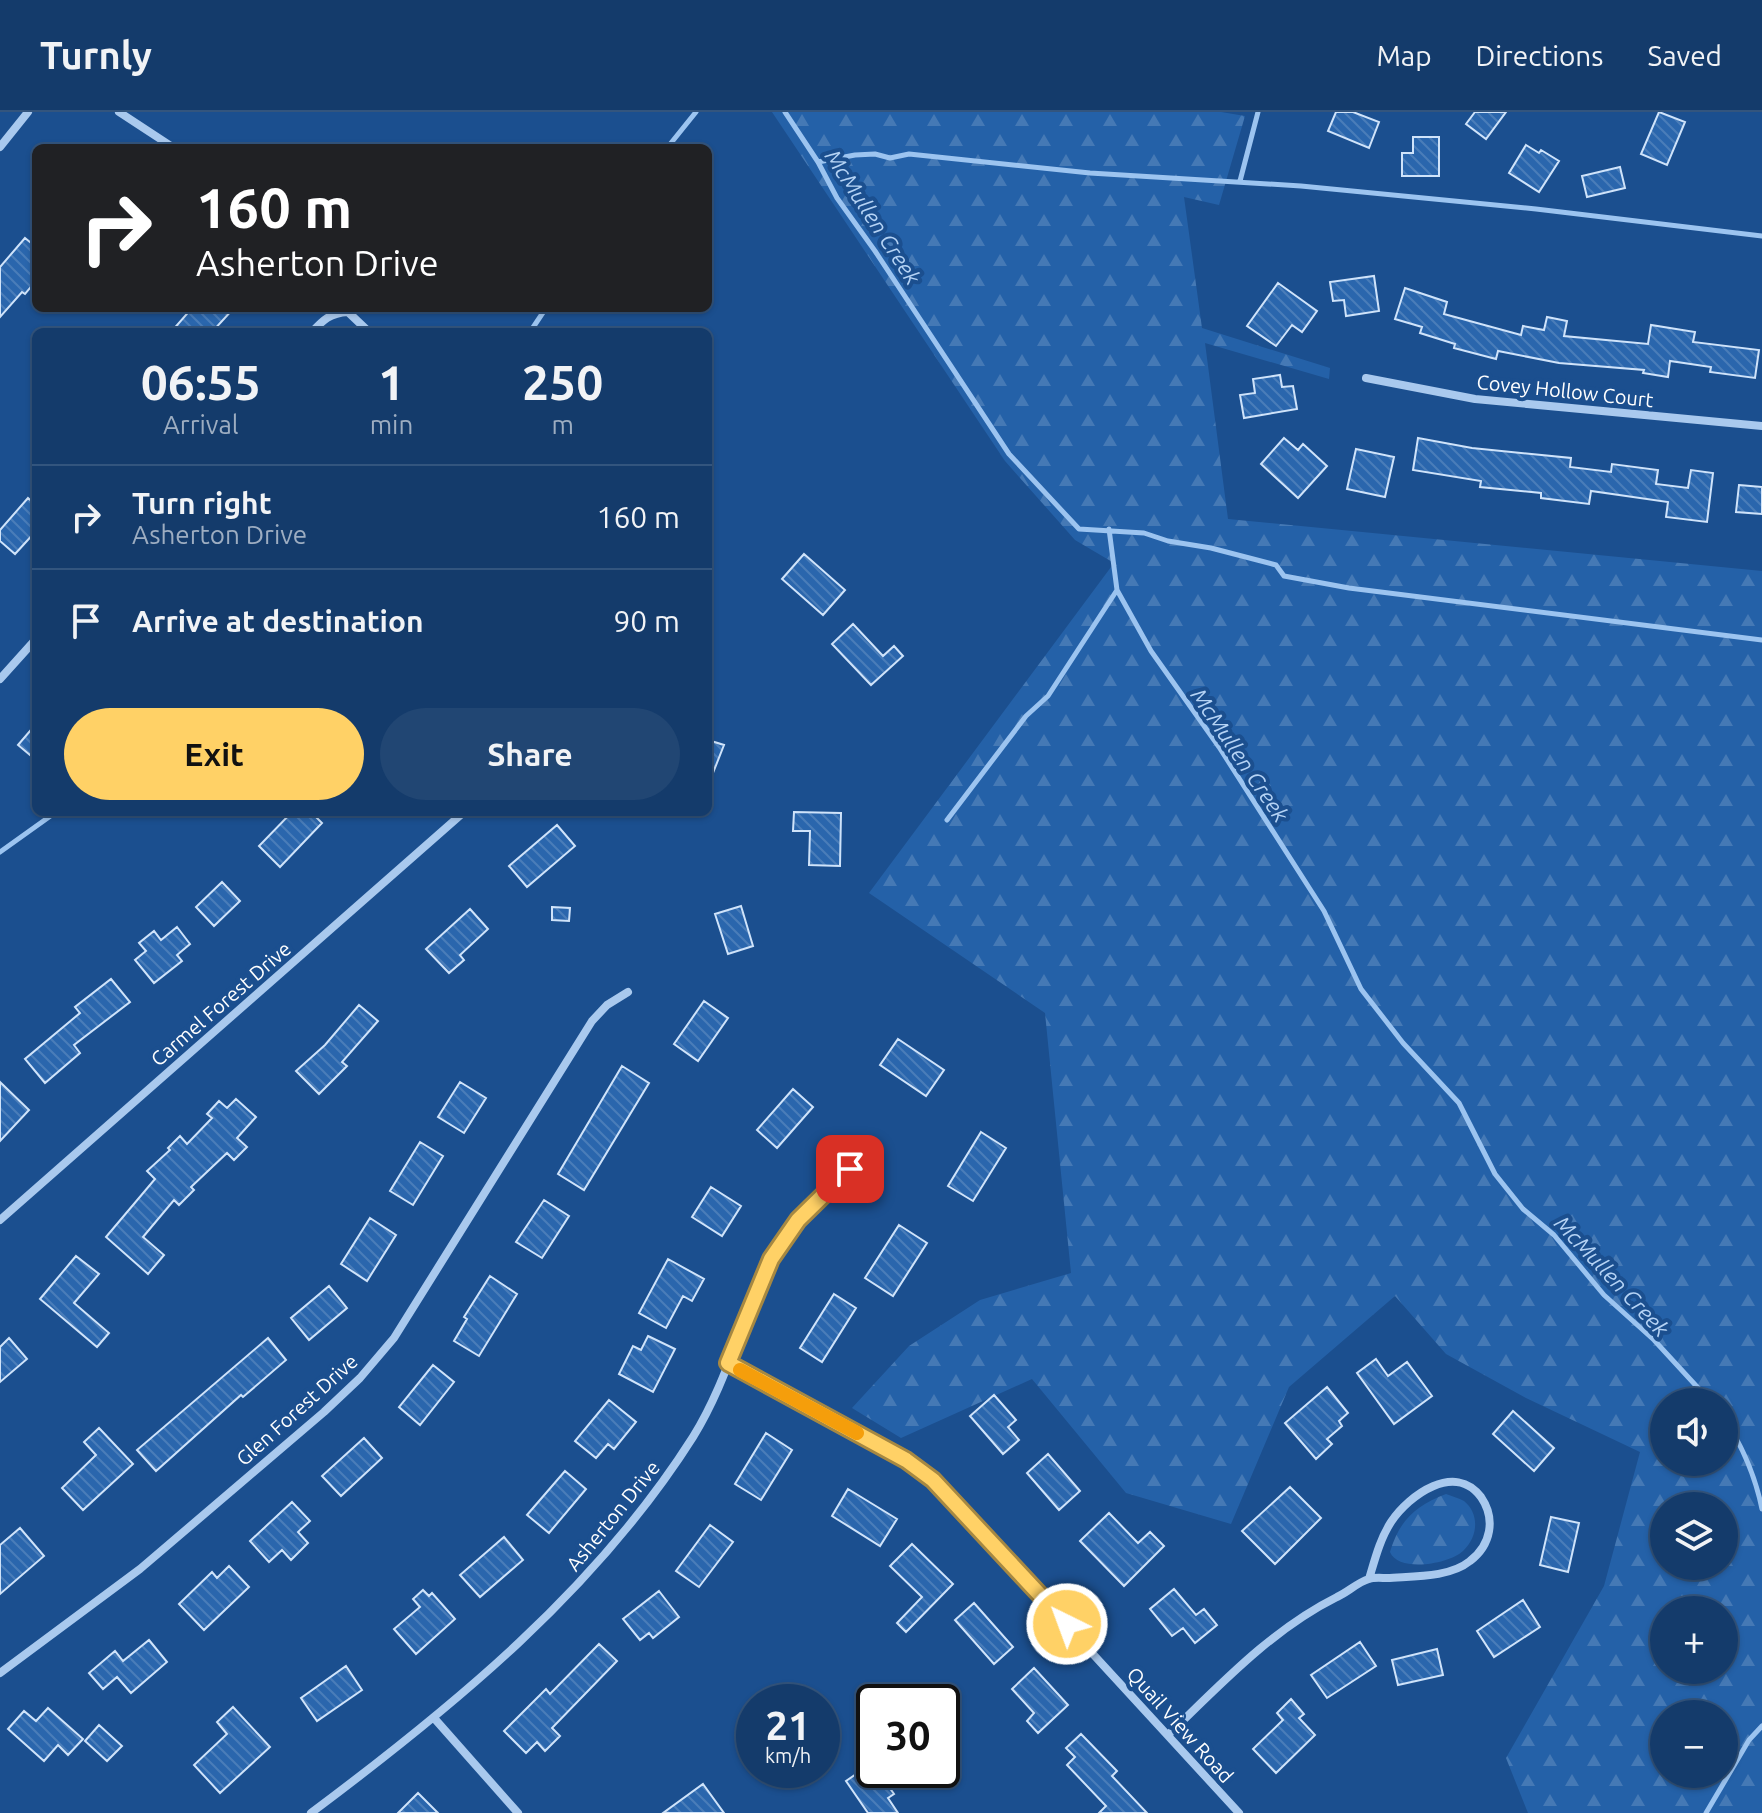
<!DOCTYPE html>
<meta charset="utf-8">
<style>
:root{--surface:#143b6b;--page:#214673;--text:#f1f3f6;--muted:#9dadc1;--line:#33557e;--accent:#ffd166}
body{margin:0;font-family:Ubuntu,sans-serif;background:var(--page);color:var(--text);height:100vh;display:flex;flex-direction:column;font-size:30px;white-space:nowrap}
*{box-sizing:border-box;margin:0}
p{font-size:26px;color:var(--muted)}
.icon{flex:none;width:44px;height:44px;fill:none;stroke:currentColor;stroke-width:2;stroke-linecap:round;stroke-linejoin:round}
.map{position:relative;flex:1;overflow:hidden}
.panel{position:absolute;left:32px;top:216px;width:680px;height:488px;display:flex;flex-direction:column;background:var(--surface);border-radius:12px;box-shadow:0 2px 6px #0004,0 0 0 2px var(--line)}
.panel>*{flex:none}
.banner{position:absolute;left:32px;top:32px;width:680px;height:168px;border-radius:12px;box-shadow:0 2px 6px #0004,0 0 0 2px var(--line);background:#202124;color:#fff;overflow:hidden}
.buttons{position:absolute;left:1650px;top:1276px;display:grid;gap:16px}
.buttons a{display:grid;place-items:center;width:88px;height:88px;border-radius:50%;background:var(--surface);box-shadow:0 2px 6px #0004,0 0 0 2px var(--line);font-size:40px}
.speed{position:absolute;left:736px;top:1572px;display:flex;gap:16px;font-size:40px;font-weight:700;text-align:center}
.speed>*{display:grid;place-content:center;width:104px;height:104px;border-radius:50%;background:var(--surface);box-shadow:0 2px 6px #0004,0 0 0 2px var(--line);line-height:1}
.speed small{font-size:20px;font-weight:400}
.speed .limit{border:4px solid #111;border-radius:12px;background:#fff;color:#111}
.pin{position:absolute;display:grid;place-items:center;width:68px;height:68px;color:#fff;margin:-34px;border-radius:16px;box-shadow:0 4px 12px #0006}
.me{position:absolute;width:88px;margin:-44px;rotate:318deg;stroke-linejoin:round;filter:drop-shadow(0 0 6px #0008)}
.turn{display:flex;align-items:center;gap:28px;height:168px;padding:0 32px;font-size:36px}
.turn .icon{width:104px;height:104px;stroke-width:2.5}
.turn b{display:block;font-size:56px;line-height:68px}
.eta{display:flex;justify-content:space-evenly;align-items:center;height:136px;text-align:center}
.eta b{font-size:48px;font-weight:700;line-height:56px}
.button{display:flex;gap:16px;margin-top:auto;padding:16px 32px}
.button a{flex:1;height:92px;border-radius:48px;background:var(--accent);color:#111;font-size:32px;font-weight:700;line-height:92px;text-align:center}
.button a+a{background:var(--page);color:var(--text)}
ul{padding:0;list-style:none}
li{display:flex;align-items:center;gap:24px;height:104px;padding:0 32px;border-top:2px solid var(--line)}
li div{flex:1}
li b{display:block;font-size:30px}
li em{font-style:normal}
header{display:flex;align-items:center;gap:48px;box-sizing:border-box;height:112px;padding:0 40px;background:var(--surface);border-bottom:2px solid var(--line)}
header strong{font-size:38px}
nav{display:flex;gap:44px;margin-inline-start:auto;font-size:28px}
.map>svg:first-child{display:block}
.forest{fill:url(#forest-firs);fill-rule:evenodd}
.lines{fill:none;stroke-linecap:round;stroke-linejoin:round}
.stream{stroke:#9cc4f0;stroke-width:5}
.building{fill:url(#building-back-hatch);stroke:#cfe3fa;stroke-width:2}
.minor{stroke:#a9c9ee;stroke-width:8}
.route-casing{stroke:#a68842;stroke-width:20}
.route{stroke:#ffd166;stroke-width:14}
.slow{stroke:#f59e0b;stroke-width:14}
.labels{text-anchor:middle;stroke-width:8;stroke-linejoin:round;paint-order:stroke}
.street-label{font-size:20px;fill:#fff;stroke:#1b4f8f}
.water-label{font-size:22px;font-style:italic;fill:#b5d3f5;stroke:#1b4f8f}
</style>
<header>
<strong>Turnly</strong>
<nav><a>Map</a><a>Directions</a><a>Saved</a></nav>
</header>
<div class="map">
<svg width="1762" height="1701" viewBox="0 0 1762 1701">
<defs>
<pattern id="forest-firs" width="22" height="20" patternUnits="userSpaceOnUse" patternTransform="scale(2)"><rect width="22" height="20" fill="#2461a8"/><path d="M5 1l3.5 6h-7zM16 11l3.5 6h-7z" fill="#4579b5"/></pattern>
<pattern id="building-back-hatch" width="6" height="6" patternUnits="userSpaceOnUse" patternTransform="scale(2)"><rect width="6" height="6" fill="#2a66ad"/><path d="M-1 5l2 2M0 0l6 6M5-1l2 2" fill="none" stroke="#4a7db9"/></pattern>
</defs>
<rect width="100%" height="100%" fill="#1b4f8f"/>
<path class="forest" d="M772,0h449l24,4 -26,89 -35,-8 18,131 128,40 -1,11 -124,-36 23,176 534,52v1242h-234l-22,-55 98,-172 36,-134 -114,-54 -80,-44 -51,-58 -106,91 -58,137 -105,-31 -94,-114 -131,59 -49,-30 57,-62 71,-46 91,-27 -26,-260 -176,-120 245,-330 -39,-23 -70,-79zM1664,1290h60v60h-60zM1664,1394h60v60h-60zM1664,1498h60v60h-60zM1664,1602h60v60h-60z
M1446,1382c5,2 13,4 18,7 16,13 14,36 -1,50 -14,13 -64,22 -73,1 9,-31 25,-46 56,-58z"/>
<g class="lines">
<path class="stream" d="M785,0l33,50 19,36 38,53 134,203 70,75 65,4 24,8 43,7 65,17 8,11 65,12 413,52
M667,36l29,-36
M818,50l37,-7 20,-1 15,4 19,-4 181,19 211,13 235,23 226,27
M1240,69l18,-69
M530,220l16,-24
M1109,417l8,61 34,61 68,96 105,164 37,78 42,54 56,60 36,71 28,35 31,26 50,60 50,45 57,62
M947,708l79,-104 22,-20 69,-106
M0,740l56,-40
M1724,1306c19,29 31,57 38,91
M1706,1701l43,-73 13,-14"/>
</g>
<path class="building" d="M1336,0h17l26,10 -10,26 -41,-17z
M1475,0h31l-20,27 -20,-15z
M1659,0l26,10 -18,43 -26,-11z
M1413,25h26v39h-37v-23h11z
M1526,33l13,8 2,-3 18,11 -20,31 -30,-19z
M1620,55l5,21 -38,9 -5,-21z
M25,126l11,9v34l-11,13 -3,-2 -22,25v-50z
M1374,164l5,35 -33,5 -2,-16 -11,1 -3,-19z
M1278,171l39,28 -15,21 -10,-7 -16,21 -29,-20z
M1405,176l42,14 -3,12 77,21 2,-9 21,4 3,-13 20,4 -3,15 84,8 3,-19 44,7 -2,10 66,8 -4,28 -45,-6 1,-5 -41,-6 -2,16 -25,-4 1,-3 -85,-7 -61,-12 -2,8 -42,-11 1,-4 -35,-11 2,-6 -27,-8z
M192,196h42l-22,24h-41z
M1280,263l2,12 11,-1 4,23 -53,9 -4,-23 15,-2 -2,-14z
M1284,326l14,12 5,-6 24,22 -29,32 -37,-34z
M1418,326l54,10 99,10 -1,9 41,5 1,-8 46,6 -2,14 32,4 3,-18 22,3 -6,49 -41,-5 2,-15 -77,-11 -2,13 -48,-6v-5l-61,-6 1,-6 -68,-11z
M1356,337l38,8 -9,40 -38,-8z
M1739,373l23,2v27l-26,-2z
M28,386l8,7v26l-21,23 -15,-13v-11z
M804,442l41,36 -22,25 -41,-36z
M853,512l30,32 11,-10 9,10 -32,29 -39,-41z
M36,612v36l-18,-15z
M708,628l16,5 -15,38h-1z
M292,700h19l11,11 -42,44 -21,-21z
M794,700l47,1 -1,53 -31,-1 1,-34h-17z
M557,713l18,21 -48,41 -18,-21z
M222,770l18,19 -26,25 -18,-19z
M741,794l12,40 -25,8 -13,-40z
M552,795l18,1 -1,13 -17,-1z
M470,797l18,20 -28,26 4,5 -15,13 -23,-24z
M177,815l13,17 -13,11 5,6 -28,22 -19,-23 11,-9 -7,-8 15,-12 7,9z
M111,867l19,23 -56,43 6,8 -35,30 -20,-24 55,-46 -5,-6z
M704,889l24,17 -30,43 -24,-17z
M359,893l19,16 -36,41 5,4 -28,28 -23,-23 29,-26z
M898,927l46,31 -18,26 -46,-31z
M622,954l27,17 -65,107 -26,-16z
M0,970l29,28 -29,31z
M460,970l26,16 -22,35 -26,-16z
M793,977l20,18 -36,41 -20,-18z
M236,987l20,18 -19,21 10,9 -13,13 -7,-7 -36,34 3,3 -15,15 -5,-5 -31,37 21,18 -16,19 -42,-37 49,-58 -8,-8 23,-21 -2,-2 12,-12 7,8 25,-26 -5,-4 12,-13 8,7z
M981,1020l25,16 -33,53 -25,-15z
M420,1030l23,14 -30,49 -23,-14z
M711,1075l30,19 -19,30 -30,-19z
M544,1088l25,16 -27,42 -26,-16z
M370,1106l26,17 -29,46 -26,-17z
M899,1113l28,18 -34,53 -28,-18z
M76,1144l23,18 -25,29 35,30 -12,14 -57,-48z
M668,1147l36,20 -12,22 -9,-5 -17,32 -27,-15z
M490,1164l27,18 -38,62 -25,-15 13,-22 -3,-2z
M329,1174l18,22 -38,32 -18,-22z
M834,1182l22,14 -34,54 -22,-14z
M648,1224l27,13 -22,43 -34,-18 14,-28 8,4z
M9,1226l18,21 -27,23v-35z
M268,1226l18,22 -43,37 -2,-2 -85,76 -19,-21z
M1376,1247l12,17 19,-14 25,34 -38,28 -37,-51z
M433,1253l21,17 -34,43 -21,-18z
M1327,1275l21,26 -9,8 3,5 -15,13 5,5 -16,15 -31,-36z
M994,1283l22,25 -8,7 11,13 -16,14 -33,-38z
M609,1288l27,22 -22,27 -6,-5 -12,14 -21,-17z
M1513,1299l41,37 -20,23 -41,-37z
M99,1316l34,36 -50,46 -21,-22 34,-33 -12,-13z
M766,1321l26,17 -31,50 -26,-16z
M364,1326l18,20 -41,38 -19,-20z
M1048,1342l32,37 -21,19 -32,-37z
M565,1359l21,18 -37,44 -22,-18z
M1290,1375l31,31 -46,46 -33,-33z
M848,1377l49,30 -17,27 -48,-30z
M292,1390l18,19 -12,11 10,11 -17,17 -9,-10 -13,12 -19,-21z
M1109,1401l29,30 12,-11 14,14 -40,40 -44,-45z
M1551,1405l28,6 -11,49 -28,-7z
M710,1413l23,17 -34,45 -23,-16z
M20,1416l24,28 -44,38v-49z
M504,1425l19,23 -43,37 -20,-22z
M912,1432l41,40 -47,48 -9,-9 25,-26 -32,-31z
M229,1454l20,21 -45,43 -25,-26 33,-32 5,6z
M1174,1477l22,26 8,-6 13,16 -22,18 -12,-15 -11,8 -22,-27z
M423,1478l6,6 3,-3 23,26 -39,35 -22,-25 26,-22 -7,-8z
M659,1479l20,26 -26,21 -4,-5 -9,7 -17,-21z
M1523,1488l17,27 -46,30 -17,-26z
M974,1491l39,44 -19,17 -39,-44z
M149,1528l18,22 -36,31 -14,-16 -14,12 -14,-16 26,-22 8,10z
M1360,1530l16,24 -49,32 -16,-23z
M599,1532l18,17 -65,67 8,8 -15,15 -8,-9 -11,11 -22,-22 42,-42 4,5z
M1437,1537l6,26 -45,10 -6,-25z
M346,1554l16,24 -45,31 -16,-23z
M1034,1556l34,37 -30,28 -11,-12 7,-8 -22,-24z
M1291,1587l13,15 -5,4 16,17 -39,38 -23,-24 30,-29 -6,-7z
M233,1595l37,40 -50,46 -26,-28 33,-31 -10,-12z
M48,1596l35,31 -15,16 -10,-10 -14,16 -36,-32 16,-18 12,10z
M99,1613l23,21 -15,15 -22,-20z
M1081,1622l36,37 -5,5 35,37h-48l7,-7 -39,-41 8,-8 -9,-9z
M872,1651l2,7h3l17,24 -6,4 10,15h-30l-22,-32z
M703,1672l21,29h-61z
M418,1681l20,20h-40z"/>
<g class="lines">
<path class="minor" d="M119,0l55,36
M0,35l28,-35
M312,220c11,-12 18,-19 36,-20l21,20
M1366,266l109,21 287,27
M0,567l36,-40
M0,1108l464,-408
M728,1251l178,97 27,20 306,333
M0,1561l140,-104 184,-157 36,-34 34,-40 198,-317 15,-16 21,-13
M434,1606l84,95
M1168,1623c53,-51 103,-105 169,-138 11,-5 21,-15 32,-18 5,-2 13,-1 18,-1 26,-2 62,0 83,-17 21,-16 26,-42 11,-64 -26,-35 -72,-2 -90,25 -11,17 -16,37 -22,57
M311,1701c143,-107 285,-223 382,-376 34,-54 49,-120 78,-177 18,-36 51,-63 79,-91"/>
</g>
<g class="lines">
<g class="route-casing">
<path id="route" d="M850,1057l-52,51 -27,39 -43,104 178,97 27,20 134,144"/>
</g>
<use href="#route" class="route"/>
<path class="slow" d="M740,1258l117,63"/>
</g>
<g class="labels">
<g class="street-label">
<text transform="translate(1565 279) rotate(6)" y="7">Covey Hollow Court</text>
<text transform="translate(221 892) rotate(-41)" y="7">Carmel Forest Drive</text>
<text transform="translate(297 1298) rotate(-42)" y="7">Glen Forest Drive</text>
<text transform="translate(613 1404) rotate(-51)" y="7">Asherton Drive</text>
<text transform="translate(1180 1613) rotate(48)" y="7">Quail View Road</text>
</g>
<g class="water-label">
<text transform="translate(873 105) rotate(57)" y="8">McMullen Creek</text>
<text transform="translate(1240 643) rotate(56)" y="8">McMullen Creek</text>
<text transform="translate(1612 1164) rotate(47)" y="8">McMullen Creek</text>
</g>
</g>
</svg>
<div class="buttons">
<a><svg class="icon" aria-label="sound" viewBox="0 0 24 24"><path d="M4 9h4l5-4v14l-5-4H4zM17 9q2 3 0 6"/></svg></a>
<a><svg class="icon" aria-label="layers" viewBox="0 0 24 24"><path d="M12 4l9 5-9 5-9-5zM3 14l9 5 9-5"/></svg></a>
<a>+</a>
<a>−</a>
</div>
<div class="speed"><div>21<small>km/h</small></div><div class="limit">30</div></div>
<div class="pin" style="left:850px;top:1057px;background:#d93025"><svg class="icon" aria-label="arrive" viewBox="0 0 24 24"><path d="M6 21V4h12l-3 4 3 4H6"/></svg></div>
<svg class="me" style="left:1067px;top:1512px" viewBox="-20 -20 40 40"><circle r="17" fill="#ffd166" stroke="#fff" stroke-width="3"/><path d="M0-11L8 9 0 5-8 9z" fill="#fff"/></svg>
<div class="banner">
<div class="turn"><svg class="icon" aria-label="right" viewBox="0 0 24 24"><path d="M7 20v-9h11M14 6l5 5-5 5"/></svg><div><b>160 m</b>Asherton Drive</div></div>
</div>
<section class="panel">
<div class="eta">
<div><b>06:55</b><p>Arrival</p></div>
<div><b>1</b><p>min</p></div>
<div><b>250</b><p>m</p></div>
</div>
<ul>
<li><svg class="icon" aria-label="right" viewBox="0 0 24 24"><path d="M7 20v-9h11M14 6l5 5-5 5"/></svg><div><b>Turn right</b><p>Asherton Drive</p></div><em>160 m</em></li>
<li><svg class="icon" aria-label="arrive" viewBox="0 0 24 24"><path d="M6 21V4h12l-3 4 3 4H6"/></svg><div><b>Arrive at destination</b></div><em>90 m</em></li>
</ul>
<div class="button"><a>Exit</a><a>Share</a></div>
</section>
</div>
